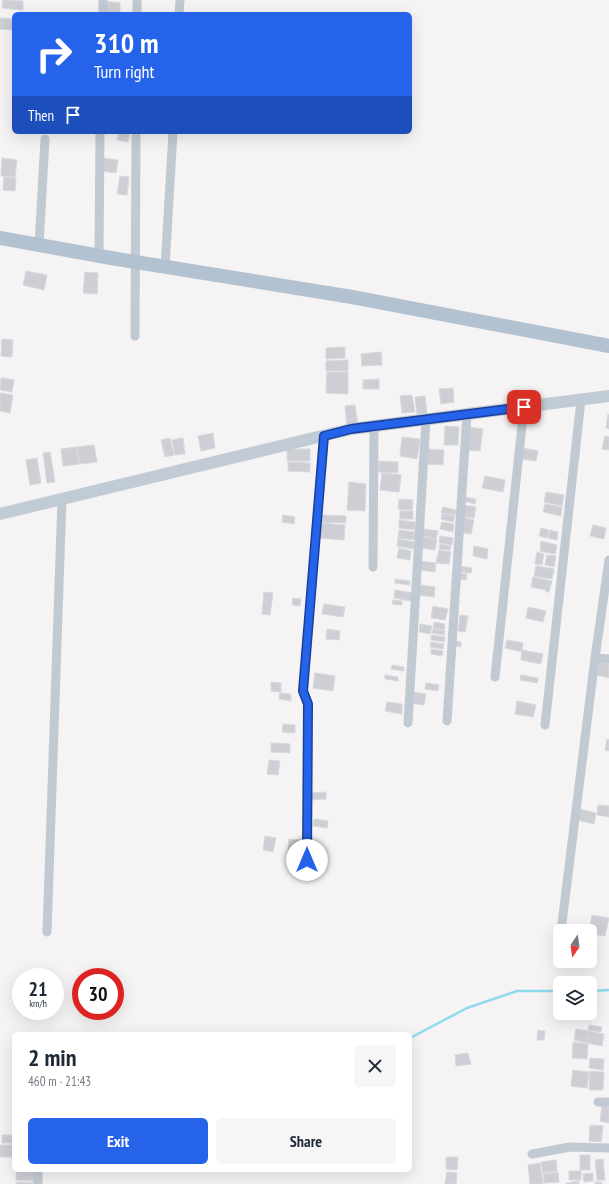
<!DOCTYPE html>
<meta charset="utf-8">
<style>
:root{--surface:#fff;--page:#f6f6f7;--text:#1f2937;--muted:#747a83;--accent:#2563eb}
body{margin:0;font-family:"PT Sans Narrow",sans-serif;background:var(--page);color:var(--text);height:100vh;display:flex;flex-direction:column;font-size:15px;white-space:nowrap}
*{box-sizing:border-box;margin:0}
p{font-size:13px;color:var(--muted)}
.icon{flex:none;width:22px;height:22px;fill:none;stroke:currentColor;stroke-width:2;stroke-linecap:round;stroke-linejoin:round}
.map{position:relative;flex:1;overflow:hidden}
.side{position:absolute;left:12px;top:1032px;width:400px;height:140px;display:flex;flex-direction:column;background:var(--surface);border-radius:6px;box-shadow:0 4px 16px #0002}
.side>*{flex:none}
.hud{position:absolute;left:12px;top:12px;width:400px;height:122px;border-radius:6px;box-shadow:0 4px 16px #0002;background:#2563eb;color:#fff;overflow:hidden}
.needle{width:26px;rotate:193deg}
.buttons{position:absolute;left:553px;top:924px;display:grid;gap:8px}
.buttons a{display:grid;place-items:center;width:44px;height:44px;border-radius:6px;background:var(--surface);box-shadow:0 4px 16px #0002;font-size:20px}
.speed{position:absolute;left:12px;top:968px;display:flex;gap:8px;font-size:20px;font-weight:700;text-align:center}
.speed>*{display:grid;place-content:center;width:52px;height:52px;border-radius:50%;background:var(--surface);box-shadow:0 4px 16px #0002;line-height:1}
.speed small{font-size:10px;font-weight:400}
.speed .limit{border:6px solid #d22;background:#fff;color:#111}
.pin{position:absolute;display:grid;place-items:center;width:34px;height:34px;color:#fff;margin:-17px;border-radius:8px;box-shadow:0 2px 6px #0006}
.me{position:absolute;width:44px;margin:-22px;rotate:0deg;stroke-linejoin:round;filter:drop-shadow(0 0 3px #0008)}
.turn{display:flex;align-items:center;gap:14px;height:84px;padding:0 16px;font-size:18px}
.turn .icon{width:52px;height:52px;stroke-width:2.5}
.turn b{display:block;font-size:28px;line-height:34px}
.then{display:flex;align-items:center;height:38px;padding:0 16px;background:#0003;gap:8px;font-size:15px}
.round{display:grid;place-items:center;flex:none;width:42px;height:42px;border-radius:6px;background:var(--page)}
.overview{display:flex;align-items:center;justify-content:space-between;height:68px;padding:0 16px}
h1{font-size:24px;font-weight:800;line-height:30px}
.action{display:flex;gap:8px;margin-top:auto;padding:8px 16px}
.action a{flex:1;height:46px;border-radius:6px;background:var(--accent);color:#fff;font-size:16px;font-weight:800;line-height:46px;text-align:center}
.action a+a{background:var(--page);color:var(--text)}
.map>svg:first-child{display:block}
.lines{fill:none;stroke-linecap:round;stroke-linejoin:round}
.stream{stroke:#90daee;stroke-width:2.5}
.building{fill:#cdcfd5;stroke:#d7d9de}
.street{stroke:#c1cad2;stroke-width:9}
.secondary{stroke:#c1cbd6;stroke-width:12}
.primary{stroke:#b3c2d1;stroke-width:14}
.route-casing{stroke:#184099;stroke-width:10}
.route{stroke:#2563eb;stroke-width:7}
</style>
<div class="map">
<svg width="609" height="1184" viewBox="0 0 609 1184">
<rect width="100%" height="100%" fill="#f5f3f3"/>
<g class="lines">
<path class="stream" d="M590,991l19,-1
M410,1038l57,-30 50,-17h43"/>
</g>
<path class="building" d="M3,0l20,1v9l-21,-2z
M105,1l15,2v11h-17z
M0,18l14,1v11l-14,-1z
M119,132h11l-2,10 -11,-2z
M2,158l15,2 -2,17 -14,-1z
M103,158l15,2 -2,13 -15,-2z
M120,176l9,1 -2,18 -10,-1z
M4,177l12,1 -1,13 -12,-1z
M26,271l21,4 -3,15 -21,-5z
M85,272l13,1 -1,21 -14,-1z
M2,339l11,1 -1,17 -11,-1z
M345,347v11l-19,1v-11z
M381,352l1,13 -20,1 -1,-12z
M348,360v11h-22v-10z
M327,372h21v22l-22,-1z
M1,378l13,2 -2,12 -12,-2z
M379,379v10h-16v-9z
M453,388l1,14 -13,2 -2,-15z
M0,393l13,2 -3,18 -10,-2z
M412,395l3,17 -13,1 -2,-17z
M425,396l2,17 -10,1 -2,-17z
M355,405l3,20 -11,2 -2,-21z
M608,414l1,1v14l-3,-1z
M445,426l14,1 -1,18h-14z
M469,427l14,2 -3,22 -14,-1z
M213,433l2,15 -14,3 -3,-15z
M605,436l4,1v13l-7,-1z
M402,437l18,2 -3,20 -17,-3z
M170,438l4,17 -9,2 -4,-17z
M183,438l2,16 -10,1 -3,-15z
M94,445l3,17 -17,2 -3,-17z
M76,447l3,17 -16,2 -2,-17z
M523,448l15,3 -2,10 -15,-2z
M287,449h23v12h-23z
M428,449l16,1 -1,15 -16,-1z
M50,452l5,30 -8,1 -4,-30z
M37,458l4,25 -11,2 -4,-25z
M379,461l19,1v11l-20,-1z
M288,462l22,1v9l-22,-1z
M382,473l19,2 -2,17 -19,-2z
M485,476l20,4 -2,12 -21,-4z
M349,482l17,2 -1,27 -18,-1z
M546,492l18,3 -2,11 -18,-4z
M464,497l12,2 -1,5 -12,-3z
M399,499l14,1 -1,10 -14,-1z
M545,504l17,3 -1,9 -18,-4z
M463,505l13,2 -2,11 -13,-2z
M443,507l13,3 -1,5 -14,-2z
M400,511h13v8h-13z
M442,514l13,2 -2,6 -12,-3z
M283,515l12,2 -1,7 -12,-2z
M321,515l25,1v7l-26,-1z
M462,517l12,3 -3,14 -13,-2z
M399,520l16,2v8l-16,-2z
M442,522l12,2 -1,8 -13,-3z
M321,523l24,2 -1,15 -25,-2z
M593,525l13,3 -2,11 -14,-3z
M541,528l8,2 -2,8 -8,-2z
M424,529l14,2 -2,8 -13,-3z
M399,530l16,2 -1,8 -16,-2z
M550,530l8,2 -1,8 -9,-2z
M440,536l13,2 -1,7 -13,-2z
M423,537l14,2 -2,11 -14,-2z
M398,539l16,3 -1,7 -16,-3z
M541,541l16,4 -2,9 -15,-3z
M440,544l11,2 -1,4 -11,-1z
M474,546l14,3 -1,10 -14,-3z
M399,548l12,3 -1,9 -13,-2z
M439,550l12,2 -2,12 -13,-1z
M537,552l7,2 -2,11 -7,-1z
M547,555l9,1 -2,11 -9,-2z
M420,561l16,2 -1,9 -16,-2z
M459,566l13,2 -1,5 -13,-2z
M536,566l18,3 -2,10 -18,-3z
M455,572l12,2 -1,6 -12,-2z
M533,577l19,4 -3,11h-3v-2l-15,-3z
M395,579l15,2v4l-15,-2z
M421,585l14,2 -1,10 -15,-2z
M395,590l18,3 -2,8 -17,-3z
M264,592l9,1 -3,22 -8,-1z
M293,598l8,1 -1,7 -8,-1z
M393,600l9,1v4l-10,-1z
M324,604l21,3 -2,10 -21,-3z
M433,606l15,3 -3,11 -14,-2z
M528,607l18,4 -3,11 -17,-4z
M460,615l8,1 -3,16 -7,-1z
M434,622l11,2 -1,6 -11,-2z
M420,624l12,2 -2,8 -11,-2z
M327,629l13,2 -1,9 -13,-1z
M433,629l12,2 -1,4 -12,-2z
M431,635l14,2 -1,5 -13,-2z
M507,640l16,3 -1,9 -17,-4z
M454,641l7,1v5l-8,-1z
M431,642l13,2 -1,5 -13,-2z
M431,649l12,2 -1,5 -11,-2z
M522,650l21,4 -2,10 -20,-4z
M599,662l10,2v14l-12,-3z
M392,665l12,2v4l-13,-2z
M315,673l20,3 -2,15 -20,-3z
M385,675l13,2v4l-13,-2z
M521,675l17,3 -1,5 -17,-3z
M271,682l10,1v9l-10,-1z
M426,683l13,2 -1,6 -13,-2z
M412,692l14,2 -2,11 -13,-2z
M280,693l11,1v7l-12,-2z
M517,701l19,4 -3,12 -18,-3z
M387,702l15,2v10l-17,-3z
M283,724l12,1v8l-13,-1z
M607,739l2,1v11l-4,-1z
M271,743l19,1v9l-19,-1z
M269,760l11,1 -2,14 -11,-1z
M326,792v7l-15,1v-7z
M598,805l11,1v11l-12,-2z
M579,809l17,4 -2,11 -17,-4z
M314,819l14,2 -1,7 -14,-2z
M265,836l11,2 -3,14 -10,-2z
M289,839l11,1 -1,14 -11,-1z
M592,915l17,3 -4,18 -15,-2 -1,-3z
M589,1025l13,2 -1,5 -13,-2z
M576,1029l13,2 -2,12 -13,-3z
M538,1030l7,1 -1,9h-7z
M589,1031l15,3 -2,12 -15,-3z
M573,1042l15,2 -1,15 -15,-1z
M468,1053l3,11 -15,2 -1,-11z
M590,1058l14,1 -1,11 -14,-2z
M573,1070l16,2 -2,16 -16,-2z
M590,1071l14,1 -1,18h-14z
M602,1105l7,2v16l-9,-2z
M590,1125l13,1 -2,16 -12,-1z
M2,1135h12v8h-12z
M0,1145h14v12h-14z
M580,1155h10v15h-10z
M446,1157h12l-1,13 -11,-1z
M603,1159l2,21h-8l-2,-20z
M556,1160l1,11 -14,2 -2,-11z
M540,1163l3,21h-13l-2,-19z
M16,1170h19l-1,11 -18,-1z
M569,1171h12v9h-12z
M447,1172l10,1 -1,11h-11z
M558,1172l1,10 -15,1 -1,-9z
M593,1173v8l-9,1 -1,-8z
M579,1181v3h-13v-1z
M17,1182l17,1v1h-18z
M595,1182h7v2h-7z"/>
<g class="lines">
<path class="street" d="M103,14v-14
M137,14v-14
M179,14l1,-14
M39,245l6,-106
M99,255l1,-123
M165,267l8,-135
M135,336l1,-204
M373,567l1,-141
M595,658l14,1
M495,677l29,-270
M447,721l20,-307
M408,723l18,-303
M545,725l36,-325
M307,860l1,-156 -5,-13 21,-255
M561,931l34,-273 14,-98
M47,932l15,-433
M598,1102h11
M532,1154l38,-7 39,1
M38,1170v14"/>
<path class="secondary" d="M0,514l351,-85 258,-33"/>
<path class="primary" d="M0,238l111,20 241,39 257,49"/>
</g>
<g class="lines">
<g class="route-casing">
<path id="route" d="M307,860l1,-156 -5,-13 21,-255 27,-7 173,-22"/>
</g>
<use href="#route" class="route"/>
</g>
</svg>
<div class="buttons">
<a><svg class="needle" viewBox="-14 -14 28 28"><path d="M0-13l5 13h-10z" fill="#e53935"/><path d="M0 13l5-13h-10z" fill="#747a83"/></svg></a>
<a><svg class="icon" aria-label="layers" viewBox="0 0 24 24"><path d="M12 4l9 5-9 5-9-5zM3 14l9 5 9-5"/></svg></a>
</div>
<div class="speed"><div>21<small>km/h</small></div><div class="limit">30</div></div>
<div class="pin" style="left:524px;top:407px;background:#d93025"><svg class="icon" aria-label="arrive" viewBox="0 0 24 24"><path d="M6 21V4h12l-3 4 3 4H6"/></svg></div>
<svg class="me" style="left:307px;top:860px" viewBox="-20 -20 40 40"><circle r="19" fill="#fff"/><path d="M0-13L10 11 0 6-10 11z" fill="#2563eb"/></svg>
<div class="hud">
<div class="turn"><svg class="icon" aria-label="right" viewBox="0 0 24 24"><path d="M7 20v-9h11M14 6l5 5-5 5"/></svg><div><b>310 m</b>Turn right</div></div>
<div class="then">Then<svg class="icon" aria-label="arrive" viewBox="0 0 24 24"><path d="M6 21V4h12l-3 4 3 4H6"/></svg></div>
</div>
<section class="side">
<div class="overview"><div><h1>2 min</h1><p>460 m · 21:43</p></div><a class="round"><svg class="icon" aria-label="close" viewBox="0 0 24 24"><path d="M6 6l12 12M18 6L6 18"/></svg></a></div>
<div class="action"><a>Exit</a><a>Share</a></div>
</section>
</div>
